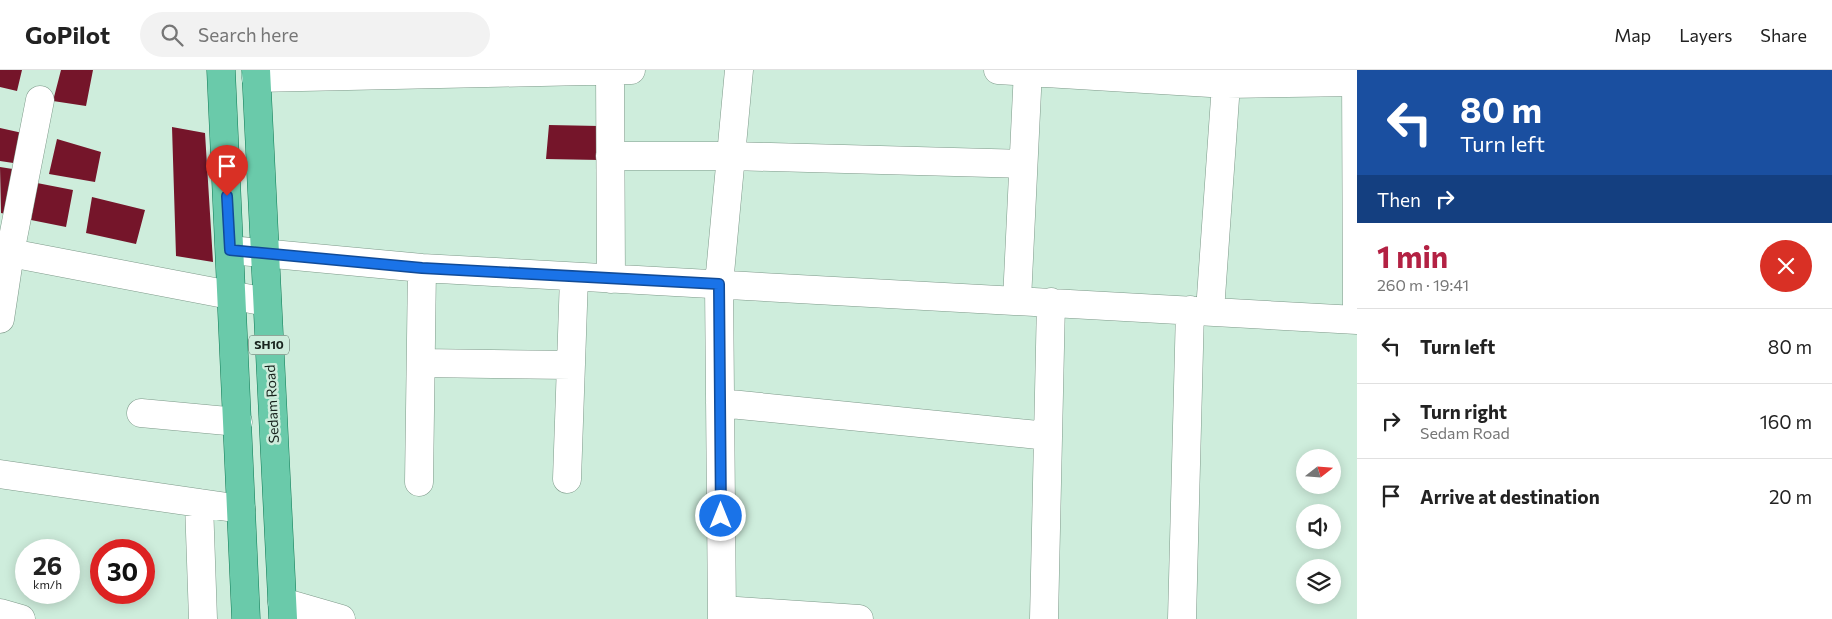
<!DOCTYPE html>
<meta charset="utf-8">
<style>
:root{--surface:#fff;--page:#f2f2f2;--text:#222;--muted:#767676;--line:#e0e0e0;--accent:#b32143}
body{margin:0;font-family:Commissioner,sans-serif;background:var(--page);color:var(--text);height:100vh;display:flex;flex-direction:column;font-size:19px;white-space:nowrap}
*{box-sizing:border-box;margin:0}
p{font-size:16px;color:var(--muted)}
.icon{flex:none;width:28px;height:28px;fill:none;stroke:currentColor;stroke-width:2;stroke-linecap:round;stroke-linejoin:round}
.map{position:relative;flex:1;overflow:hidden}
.panel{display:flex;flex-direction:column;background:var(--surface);width:475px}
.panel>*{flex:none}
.guide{background:#1a4fa0;color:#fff;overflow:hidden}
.needle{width:32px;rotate:73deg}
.buttons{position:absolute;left:1296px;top:379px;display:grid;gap:10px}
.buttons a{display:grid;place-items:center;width:45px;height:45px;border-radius:50%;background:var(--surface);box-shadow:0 2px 12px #0003;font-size:25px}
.speed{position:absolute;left:15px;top:469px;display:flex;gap:10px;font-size:25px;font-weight:700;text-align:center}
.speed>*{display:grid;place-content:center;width:65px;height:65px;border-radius:50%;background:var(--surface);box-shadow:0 2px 12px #0003;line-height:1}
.speed small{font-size:12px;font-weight:400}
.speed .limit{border:8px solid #d22;background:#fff;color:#111}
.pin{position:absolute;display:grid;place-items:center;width:42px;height:42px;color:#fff;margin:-51px -21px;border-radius:50% 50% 50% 0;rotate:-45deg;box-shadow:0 0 5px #0007}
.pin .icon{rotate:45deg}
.me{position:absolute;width:55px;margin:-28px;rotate:0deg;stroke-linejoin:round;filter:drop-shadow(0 0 4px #0008)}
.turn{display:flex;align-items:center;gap:18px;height:105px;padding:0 20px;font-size:22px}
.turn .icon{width:65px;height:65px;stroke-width:2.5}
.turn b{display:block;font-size:35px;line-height:42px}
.then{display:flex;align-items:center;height:48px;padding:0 20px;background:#0003;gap:10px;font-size:19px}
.round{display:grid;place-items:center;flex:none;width:52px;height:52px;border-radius:26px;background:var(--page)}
.headline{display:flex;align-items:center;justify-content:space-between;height:85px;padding:0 20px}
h1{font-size:30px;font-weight:700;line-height:38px;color:var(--accent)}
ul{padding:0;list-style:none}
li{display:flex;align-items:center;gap:15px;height:75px;padding:0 20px;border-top:1px solid var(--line)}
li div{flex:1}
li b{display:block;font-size:19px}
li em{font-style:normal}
header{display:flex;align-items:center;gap:30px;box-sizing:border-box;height:70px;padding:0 25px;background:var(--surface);border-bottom:1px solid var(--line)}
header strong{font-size:24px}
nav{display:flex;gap:28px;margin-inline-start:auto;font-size:18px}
.search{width:350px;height:45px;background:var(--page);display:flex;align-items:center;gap:12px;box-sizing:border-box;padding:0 18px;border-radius:28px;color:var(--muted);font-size:19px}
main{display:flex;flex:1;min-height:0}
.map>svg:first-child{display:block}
.building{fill:#75152a}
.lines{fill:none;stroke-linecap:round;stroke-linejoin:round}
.minor-casing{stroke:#7d9989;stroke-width:29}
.major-casing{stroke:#0d7954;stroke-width:29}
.minor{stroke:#fff;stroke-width:28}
.major{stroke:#6acaaa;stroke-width:28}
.route-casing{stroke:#114b97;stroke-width:12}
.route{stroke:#1a73e8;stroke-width:9}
.labels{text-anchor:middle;stroke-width:5;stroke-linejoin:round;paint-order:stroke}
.shield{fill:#ceeddc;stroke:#4f6057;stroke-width:1}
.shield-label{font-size:12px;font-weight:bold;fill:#19241e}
.street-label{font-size:14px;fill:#19241e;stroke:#ceeddc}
</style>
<header>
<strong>GoPilot</strong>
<div class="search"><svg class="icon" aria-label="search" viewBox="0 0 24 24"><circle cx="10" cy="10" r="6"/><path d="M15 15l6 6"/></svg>Search here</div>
<nav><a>Map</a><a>Layers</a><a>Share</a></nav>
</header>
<main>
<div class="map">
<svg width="1357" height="549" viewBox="0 0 1357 549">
<rect width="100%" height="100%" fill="#ceeddc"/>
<path class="building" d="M0,0h22l-5,21 -17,-4z
M61,0h32l-7,36 -33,-5z
M549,55l50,1 1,34 -54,-1z
M172,57l33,6 8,129 -37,-6z
M0,58l27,6 -7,30 -20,-3z
M57,69l44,13 -6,30 -46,-8z
M0,97l19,3 -9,45 -9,-2z
M37,113l36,7 -7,37 -35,-7z
M92,127l53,13 -9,34 -50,-11z"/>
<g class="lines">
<g class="minor-casing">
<path id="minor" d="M610,0l1,209
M998,0l229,14 130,-2
M1356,0l1,249
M256,8l375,-8
M610,86h121l292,8
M230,180l192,18 935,52
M0,181l267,51
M1017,230l11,-230
M1210,241l17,-241
M0,249l10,-66 30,-153
M421,293l150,2
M720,333l328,33
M141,343l97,9
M0,404l241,35
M567,409l7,-202
M419,412l3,-214
M199,433l4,116
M282,532l59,17
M722,540l137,9
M0,543l21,6
M722,549l-3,-335 20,-214
M1044,549l7,-317
M1182,549l8,-309"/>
</g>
<g class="major-casing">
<path id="major" d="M221,0l25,549
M256,0l27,549"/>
</g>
<use href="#minor" class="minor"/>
<use href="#major" class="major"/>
</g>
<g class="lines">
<g class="route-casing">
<path id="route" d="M227,126l3,54 192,18 297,16 2,232"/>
</g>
<use href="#route" class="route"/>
</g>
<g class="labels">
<rect class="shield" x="249" y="265.5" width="40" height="19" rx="4"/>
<g class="shield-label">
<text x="269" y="279">SH10</text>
</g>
<g class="street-label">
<text transform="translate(272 334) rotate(-93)" y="5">Sedam Road</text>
</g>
</g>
</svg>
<div class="buttons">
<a><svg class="needle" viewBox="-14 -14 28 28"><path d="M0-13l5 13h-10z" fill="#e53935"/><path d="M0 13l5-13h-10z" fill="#767676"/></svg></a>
<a><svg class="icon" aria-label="sound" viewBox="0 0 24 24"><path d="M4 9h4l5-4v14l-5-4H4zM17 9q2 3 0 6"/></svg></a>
<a><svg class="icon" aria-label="layers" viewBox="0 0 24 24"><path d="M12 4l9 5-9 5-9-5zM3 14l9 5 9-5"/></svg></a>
</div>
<div class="speed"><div>26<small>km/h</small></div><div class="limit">30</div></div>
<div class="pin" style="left:227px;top:126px;background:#d93025"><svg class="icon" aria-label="arrive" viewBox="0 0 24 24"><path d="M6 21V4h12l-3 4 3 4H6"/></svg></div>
<svg class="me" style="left:721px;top:446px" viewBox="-20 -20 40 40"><circle r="17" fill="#1a73e8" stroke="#fff" stroke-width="3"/><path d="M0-11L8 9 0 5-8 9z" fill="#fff"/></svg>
</div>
<section class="panel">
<div class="guide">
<div class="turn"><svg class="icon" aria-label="left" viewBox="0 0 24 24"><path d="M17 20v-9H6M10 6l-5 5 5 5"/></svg><div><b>80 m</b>Turn left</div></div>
<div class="then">Then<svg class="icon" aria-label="right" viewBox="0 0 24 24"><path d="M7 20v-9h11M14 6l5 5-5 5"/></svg></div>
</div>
<div class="headline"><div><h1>1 min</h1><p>260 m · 19:41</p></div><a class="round" style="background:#d93025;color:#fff"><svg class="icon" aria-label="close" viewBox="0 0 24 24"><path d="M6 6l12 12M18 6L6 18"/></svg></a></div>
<ul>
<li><svg class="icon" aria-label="left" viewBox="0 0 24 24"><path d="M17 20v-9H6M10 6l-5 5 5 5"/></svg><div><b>Turn left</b></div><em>80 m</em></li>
<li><svg class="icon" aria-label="right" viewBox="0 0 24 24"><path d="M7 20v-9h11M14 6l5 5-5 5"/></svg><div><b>Turn right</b><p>Sedam Road</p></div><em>160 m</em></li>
<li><svg class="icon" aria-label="arrive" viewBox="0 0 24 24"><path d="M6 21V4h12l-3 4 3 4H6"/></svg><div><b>Arrive at destination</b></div><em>20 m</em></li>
</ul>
</section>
</main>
